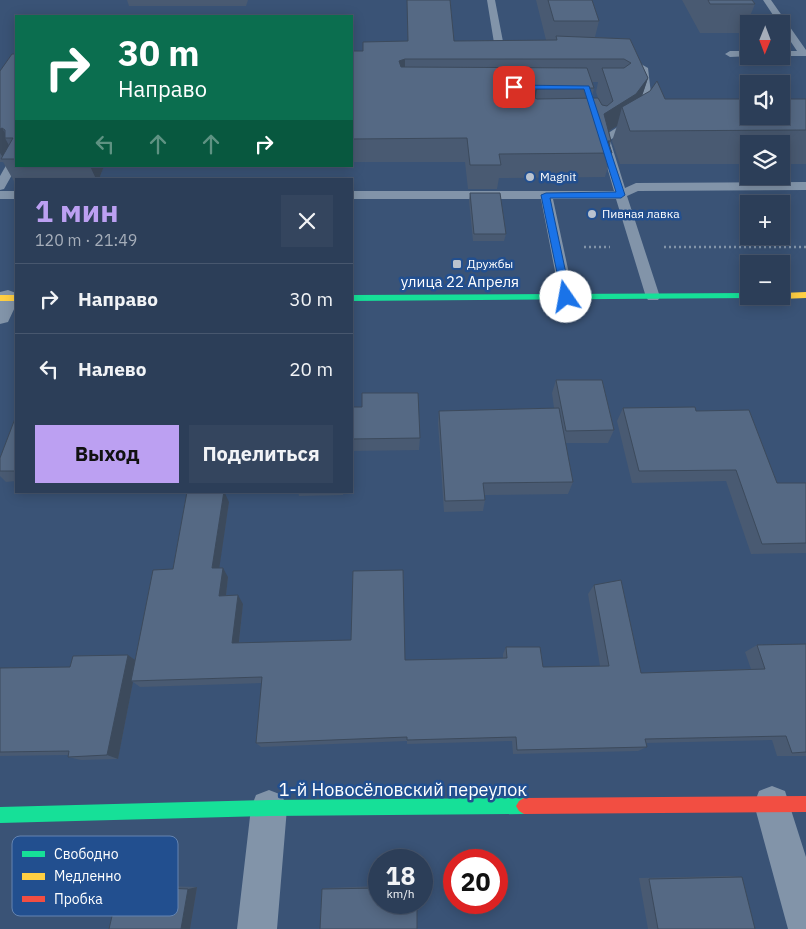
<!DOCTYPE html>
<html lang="ru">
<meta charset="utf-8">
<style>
:root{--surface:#2c3e58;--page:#34455e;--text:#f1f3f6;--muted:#a6aeba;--line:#48576e;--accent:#bca0f2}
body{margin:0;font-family:"IBM Plex Sans",sans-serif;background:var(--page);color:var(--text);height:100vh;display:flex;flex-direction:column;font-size:19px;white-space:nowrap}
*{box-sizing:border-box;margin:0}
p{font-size:16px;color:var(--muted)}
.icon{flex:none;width:28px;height:28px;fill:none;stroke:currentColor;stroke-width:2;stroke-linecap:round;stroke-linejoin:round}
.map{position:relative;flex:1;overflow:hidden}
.drawer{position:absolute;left:15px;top:178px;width:338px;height:315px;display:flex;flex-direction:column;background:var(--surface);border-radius:0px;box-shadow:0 2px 12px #0003,0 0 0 1px var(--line)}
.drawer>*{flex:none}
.top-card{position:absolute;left:15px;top:15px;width:338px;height:152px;border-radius:0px;box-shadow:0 2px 12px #0003,0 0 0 1px var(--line);background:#0b6e4f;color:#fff;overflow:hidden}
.needle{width:32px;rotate:181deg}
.fabs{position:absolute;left:740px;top:15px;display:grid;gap:10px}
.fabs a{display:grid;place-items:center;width:50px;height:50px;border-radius:0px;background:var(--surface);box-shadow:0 2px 12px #0003,0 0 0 1px var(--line);font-size:25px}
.speed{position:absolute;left:368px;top:849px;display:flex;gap:10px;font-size:25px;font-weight:700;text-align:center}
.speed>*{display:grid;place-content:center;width:65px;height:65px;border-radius:50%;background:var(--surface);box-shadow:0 2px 12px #0003,0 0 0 1px var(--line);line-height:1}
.speed small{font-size:12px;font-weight:400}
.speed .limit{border:8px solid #d22;background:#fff;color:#111}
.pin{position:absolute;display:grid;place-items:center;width:42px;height:42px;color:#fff;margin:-21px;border-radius:10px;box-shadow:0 2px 8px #0006}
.me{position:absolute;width:55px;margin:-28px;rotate:348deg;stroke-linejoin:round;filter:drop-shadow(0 0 4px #0008)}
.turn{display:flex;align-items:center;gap:18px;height:105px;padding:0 20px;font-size:22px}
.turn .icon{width:65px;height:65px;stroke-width:2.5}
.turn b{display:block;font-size:35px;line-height:42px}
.lanes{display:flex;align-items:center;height:48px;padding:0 20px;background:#0003;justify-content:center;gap:25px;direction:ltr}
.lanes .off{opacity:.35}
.round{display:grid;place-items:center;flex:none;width:52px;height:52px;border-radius:0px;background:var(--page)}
.headline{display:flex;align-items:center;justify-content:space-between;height:85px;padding:0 20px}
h1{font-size:30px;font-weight:700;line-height:38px;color:var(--accent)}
.primary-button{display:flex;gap:10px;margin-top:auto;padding:10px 20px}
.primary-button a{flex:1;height:58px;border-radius:0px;background:var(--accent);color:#111;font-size:20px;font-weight:700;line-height:58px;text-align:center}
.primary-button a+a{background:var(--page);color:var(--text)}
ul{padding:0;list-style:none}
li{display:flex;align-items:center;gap:15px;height:70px;padding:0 20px;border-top:1px solid var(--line)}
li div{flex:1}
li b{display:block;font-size:19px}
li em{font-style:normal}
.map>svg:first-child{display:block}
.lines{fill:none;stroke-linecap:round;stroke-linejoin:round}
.path{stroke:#8294a9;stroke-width:2.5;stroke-dasharray:2 3;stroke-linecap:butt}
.lane{fill:#8294a9;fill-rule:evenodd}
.street{fill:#8294a9;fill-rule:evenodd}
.fast{fill:#16e098;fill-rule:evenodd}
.slow{fill:#ffcf43;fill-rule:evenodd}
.jam{fill:#f24e42;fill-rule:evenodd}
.wall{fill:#495a72;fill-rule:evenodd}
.shaded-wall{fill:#3c4a5c}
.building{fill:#556984;stroke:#3c4a5c;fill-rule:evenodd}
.route{fill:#1a73e8;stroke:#114b97}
.poi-dot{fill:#bac3cf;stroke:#224f8f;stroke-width:2}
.labels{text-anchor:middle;stroke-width:5;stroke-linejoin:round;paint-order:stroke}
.far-poi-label{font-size:12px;fill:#fff;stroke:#224f8f;text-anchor:start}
.street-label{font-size:15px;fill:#fff;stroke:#224f8f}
.near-street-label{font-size:18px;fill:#fff;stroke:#224f8f}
.key{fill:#224f8f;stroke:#6484b1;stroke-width:1}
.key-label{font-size:14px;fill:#fff}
</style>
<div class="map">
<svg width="806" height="929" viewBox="0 0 806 929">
<rect width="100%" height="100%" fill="#3a5376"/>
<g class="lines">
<path class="path" d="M584,247h26
M664,247h142"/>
<path class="lane" d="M487,0h8l10,52 5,1v4l-9,1 -5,-3z
M763,0h8l35,50v6h-27h2v-5h16l-16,-24v-3h-2z
M749,51v5h2l-21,1 -5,-3 5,-3z
M641,64l7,4 4,34 -14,21 -28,17 15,48 11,-5 170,-1v8l-168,1 -11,5 33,101 -2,3h-10l-2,-3 -30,-98h-63l21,98 -2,3h-10l-2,-3 -19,-98h-190v-8h263l-15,-52 31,-20 12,-17 -4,-33 -2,-2z
M16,154l1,12 -13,23 -4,1v-14l12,-21z
M0,191h16v8h-16z"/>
<path class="street" d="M8,290l8,3v12l-8,17 -8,2v-32z
M772,786l13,5 21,66v72h-18l-34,-125 5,-13z
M269,790l13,5 5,13 -10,121h-40l14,-121 5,-13z"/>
<path class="fast" d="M749,293v3h5l-2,2 -401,3v-6z
M524,798l5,3 3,5 -3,5 -5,3 -255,2 -269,7v-16l269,-7z"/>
<path class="slow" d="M806,292v6l-25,1 -5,-3h5v-3z
M0,295h16v6h-16z"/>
<path class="jam" d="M806,796v16l-282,2 -5,-3 -3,-5 3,-5 5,-3z"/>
</g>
<path class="wall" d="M127,0h121l-2,6h-117z
M407,0h43l4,41 92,-1 -10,-40h56l7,21 -4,16 35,2 18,39 -6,18 23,3h141v65h-25v-20h-32v20h-129l-8,-23 5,-15 -8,5 2,10 -1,5 2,7 -7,24 -106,1 -2,11h-29l-3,-27h-114v-111h12l45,-10zM592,82h6l-2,10 2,6h-6l2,-10z
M682,0h70l3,4 -12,29h-43z
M16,54v112h88l-5,13h-83v4h-1l-12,-21h-3v-91z
M470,193l36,41 -2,7h-31l-4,-40z
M556,380l58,50 -6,13h-43l8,39 -5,12 -83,1v5l-2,11 -39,1 -6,-89 1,-12 115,-3 -2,-15z
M351,407l69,31 -1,12 -68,1z
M623,408l73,3 81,72h29v70l-55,1 -25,-73 -94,2 -15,-62z
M16,416v65l-10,1 -6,-6v-18z
M298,491h45v4l-44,1z
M229,502l-10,66 9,9 -2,19 17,8 -4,39 166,17 98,-2v-4l3,-7 37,20 57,-1 -12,-72 6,-9 47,88 110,-4 -6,-17 12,-7 49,-1v112h-29l-5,-16 -126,3 1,4 -9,4 -125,3 -1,-13 -105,3v-3l-146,6 -5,-4 6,-60 -122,4 -7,-5 -15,77 -37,1 -13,-3v-2l-68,1v-88l70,-1 58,-12 7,5 38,-91z
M728,876l14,1 13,52h-107l-9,-51z
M131,885l66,2 -7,42h-81l10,-43z
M379,886v16l-57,-13 3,-1z"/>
<path class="shaded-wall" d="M405,59v23l-6,-21z
M648,78l-8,24 -18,5 -5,19 -20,12 7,-24z
M537,89l-4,24 -3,-18z
M2,128l6,10h-3l8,15 -9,6 -4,-6v-24z
M90,166h14l-5,13h-3z
M224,491l5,11 -11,75 -6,-9z
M223,568l5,9 -3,27 -6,-8z
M238,595l5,9 -5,46 -6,-7z
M128,655l10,7 -7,19 2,1 -15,77 -11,-4z
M197,887l-7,42h-9l7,-40z"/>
<path class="building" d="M407,0h43l4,41 103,-1 -1,-4 74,3 18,39 -12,16 -32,20 7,27h-3l4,12 -113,1 2,11h-31l-3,-27 -116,1v-88h12v-9l45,-1zM405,59h219l7,4 -7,5h-22l11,33 -6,5 -5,-1 -4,-7 -61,1 -7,-4 7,-6 57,-1 -7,-20 -186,-1 -2,-6z
M548,0h44l7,21h-45z
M708,0h44l3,4h-45z
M12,54h4v105h-15l12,-21h-8v-8l-3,-2 -2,1v-58z
M657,81l8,18h84v17h32v-17h25v31l-176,1 -8,-24 28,-16z
M470,193h30l6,41h-32z
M556,380h46l12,50 -48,1z
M362,393h56l2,45 -69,1v-32h11z
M695,407l1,4 53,-1 28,73h29v60l-44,1 -26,-74 -97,1 -16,-63z
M559,408l14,74 -90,1 2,17 -40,1 -6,-90z
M16,416v55h-16v-13z
M224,491l-12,77h11l-4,28 19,-1 -6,48 119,-3 2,-69 50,-1 2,90 102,-2 -1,-11h34l3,20 66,-1 -15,-81 27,-5 20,93 124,-4 -8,-24 49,-1v108l-14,1 -6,-17 -141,3 2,8 -130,3 -1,-13 -109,3v-3l-151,6 6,-66 -131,4 22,-111 20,-1 14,-77z
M128,655l-21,100 -39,2 1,-6 -69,1v-84l70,-1 3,-11z
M742,877l13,52h-97l-9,-50z
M119,886l69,3 -7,40h-72z
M379,888v14h38v27h-97l2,-40z"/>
<path class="route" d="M514,85l75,1 36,109 -4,3h-71l21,99 -5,3 -4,-3 -21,-102 5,-2 70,-1 -32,-103h-72l-2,-2z"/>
<g class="poi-dot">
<circle cx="530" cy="177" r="5"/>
<circle cx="592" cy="214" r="5"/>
<rect x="452" y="259" width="10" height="10" rx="2.5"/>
</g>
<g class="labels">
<g class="far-poi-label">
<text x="540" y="181">Magnit</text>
<text x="602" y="218">Пивная лавка</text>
<text x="467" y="268">Дружбы</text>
</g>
<g class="street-label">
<text x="460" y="287">улица 22 Апреля</text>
</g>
<g class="near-street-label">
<text x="403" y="796">1-й Новосёловский переулок</text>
</g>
</g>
<rect x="12" y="836" width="166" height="80" rx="8" class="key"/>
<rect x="22" y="851" width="23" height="6" fill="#16e098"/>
<rect x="22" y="873" width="23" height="7" fill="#ffcf43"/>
<rect x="22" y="896" width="23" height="6" fill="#f24e42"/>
<g class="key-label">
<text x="54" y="859">Свободно</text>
<text x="54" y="881">Медленно</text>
<text x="54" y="904">Пробка</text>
</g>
</svg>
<div class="fabs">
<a><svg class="needle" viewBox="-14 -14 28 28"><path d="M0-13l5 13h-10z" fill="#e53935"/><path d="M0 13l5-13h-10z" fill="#a6aeba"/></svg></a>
<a><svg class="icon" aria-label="sound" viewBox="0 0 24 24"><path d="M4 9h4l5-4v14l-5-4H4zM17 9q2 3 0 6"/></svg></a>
<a><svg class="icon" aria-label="layers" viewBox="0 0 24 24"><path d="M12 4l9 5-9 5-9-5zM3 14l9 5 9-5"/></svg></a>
<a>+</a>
<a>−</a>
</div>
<div class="speed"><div>18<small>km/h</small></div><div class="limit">20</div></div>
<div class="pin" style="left:514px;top:87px;background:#d93025"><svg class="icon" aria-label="arrive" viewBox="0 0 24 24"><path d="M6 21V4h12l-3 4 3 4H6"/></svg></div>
<svg class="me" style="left:566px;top:297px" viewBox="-20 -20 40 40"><circle r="19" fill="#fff"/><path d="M0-13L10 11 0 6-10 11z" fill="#1a73e8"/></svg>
<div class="top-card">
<div class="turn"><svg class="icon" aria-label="right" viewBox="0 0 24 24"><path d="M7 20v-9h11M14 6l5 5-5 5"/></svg><div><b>30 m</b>Направо</div></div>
<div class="lanes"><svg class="icon off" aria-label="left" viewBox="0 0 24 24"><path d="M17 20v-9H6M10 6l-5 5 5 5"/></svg><svg class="icon off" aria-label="ahead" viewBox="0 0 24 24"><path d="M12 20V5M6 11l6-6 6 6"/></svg><svg class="icon off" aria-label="ahead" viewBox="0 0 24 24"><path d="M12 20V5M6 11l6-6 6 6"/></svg><svg class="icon" aria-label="right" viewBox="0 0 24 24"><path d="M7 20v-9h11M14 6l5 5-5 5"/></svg></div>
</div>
<section class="drawer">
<div class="headline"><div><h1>1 мин</h1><p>120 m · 21:49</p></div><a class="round"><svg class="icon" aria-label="close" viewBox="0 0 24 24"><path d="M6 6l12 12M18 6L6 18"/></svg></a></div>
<ul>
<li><svg class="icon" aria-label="right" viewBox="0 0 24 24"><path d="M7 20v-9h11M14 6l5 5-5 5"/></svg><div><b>Направо</b></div><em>30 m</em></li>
<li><svg class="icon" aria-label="left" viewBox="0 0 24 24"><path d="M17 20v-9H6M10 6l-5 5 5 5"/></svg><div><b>Налево</b></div><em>20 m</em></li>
</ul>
<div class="primary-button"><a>Выход</a><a>Поделиться</a></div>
</section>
</div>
